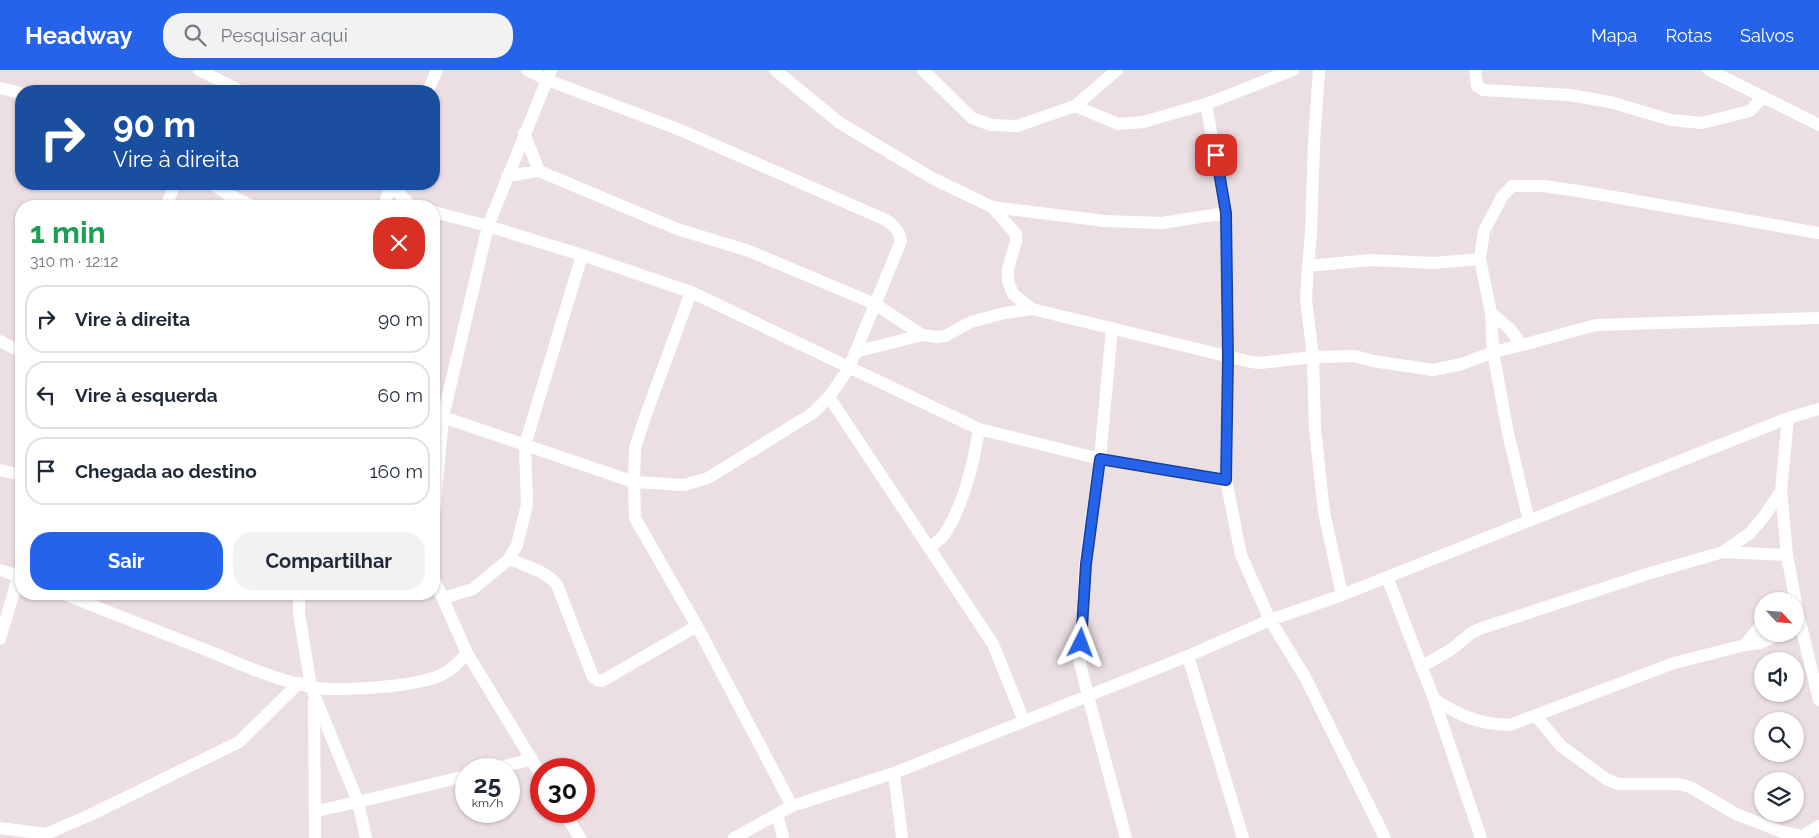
<!DOCTYPE html>
<html lang="pt">
<meta charset="utf-8">
<style>
:root{--surface:#fff;--page:#f2f2f3;--text:#1f2937;--muted:#747a83;--line:#e0e1e3;--accent:#2563eb}
body{margin:0;font-family:Raleway,sans-serif;background:var(--page);color:var(--text);height:100vh;display:flex;flex-direction:column;font-size:19px;white-space:nowrap}
*{box-sizing:border-box;margin:0}
p{font-size:16px;color:var(--muted)}
.icon{flex:none;width:28px;height:28px;fill:none;stroke:currentColor;stroke-width:2;stroke-linecap:round;stroke-linejoin:round}
.map{position:relative;flex:1;overflow:hidden}
.drawer{position:absolute;left:15px;top:130px;width:425px;height:400px;display:flex;flex-direction:column;background:var(--surface);border-radius:20px;box-shadow:0 1px 4px #0004}
.drawer>*{flex:none}
.hud{position:absolute;left:15px;top:15px;width:425px;height:105px;border-radius:20px;box-shadow:0 1px 4px #0004;background:#1a4fa0;color:#fff;overflow:hidden}
.needle{width:32px;rotate:116deg}
.buttons{position:absolute;left:1754px;top:522px;display:grid;gap:10px}
.buttons a{display:grid;place-items:center;width:50px;height:50px;border-radius:50%;background:var(--surface);box-shadow:0 1px 4px #0004;font-size:25px}
.speed{position:absolute;left:455px;top:688px;display:flex;gap:10px;font-size:25px;font-weight:700;text-align:center}
.speed>*{display:grid;place-content:center;width:65px;height:65px;border-radius:50%;background:var(--surface);box-shadow:0 1px 4px #0004;line-height:1}
.speed small{font-size:12px;font-weight:400}
.speed .limit{border:8px solid #d22;background:#fff;color:#111}
.pin{position:absolute;display:grid;place-items:center;width:42px;height:42px;color:#fff;margin:-21px;border-radius:10px;box-shadow:0 2px 8px #0006}
.me{position:absolute;width:55px;margin:-28px;rotate:3deg;stroke-linejoin:round;filter:drop-shadow(0 0 4px #0008)}
.turn{display:flex;align-items:center;gap:18px;height:105px;padding:0 15px;font-size:22px}
.turn .icon{width:65px;height:65px;stroke-width:2.5}
.turn b{display:block;font-size:35px;line-height:42px}
.round{display:grid;place-items:center;flex:none;width:52px;height:52px;border-radius:20px;background:var(--page)}
.headline{display:flex;align-items:center;justify-content:space-between;height:85px;padding:0 15px}
h1{font-size:30px;font-weight:700;line-height:38px;color:#1e9e55}
.button{display:flex;gap:10px;margin-top:auto;padding:10px 15px}
.button a{flex:1;height:58px;border-radius:20px;background:var(--accent);color:#fff;font-size:20px;font-weight:700;line-height:58px;text-align:center}
.button a+a{background:var(--page);color:var(--text)}
ul{padding:0;list-style:none}
li{display:flex;align-items:center;gap:15px;height:68px;margin:0 10px 8px;padding:0 5px;border:2px solid var(--line);border-radius:20px}
li div{flex:1}
li b{display:block;font-size:19px}
li em{font-style:normal}
header{display:flex;align-items:center;gap:30px;box-sizing:border-box;height:70px;padding:0 25px;background:var(--accent);color:#fff}
header strong{font-size:24px}
nav{display:flex;gap:28px;margin-inline-start:auto;font-size:18px}
.search{width:350px;height:45px;background:var(--page);display:flex;align-items:center;gap:12px;box-sizing:border-box;padding:0 18px;border-radius:20px;color:var(--muted);font-size:19px}
.map>svg:first-child{display:block}
.lines{fill:none;stroke-linecap:round;stroke-linejoin:round}
.minor{stroke:#fff;stroke-width:12}
.route-casing{stroke:#184099;stroke-width:12}
.route{stroke:#2563eb;stroke-width:9}
</style>
<header>
<strong>Headway</strong>
<div class="search"><svg class="icon" aria-label="search" viewBox="0 0 24 24"><circle cx="10" cy="10" r="6"/><path d="M15 15l6 6"/></svg>Pesquisar aqui</div>
<nav><a>Mapa</a><a>Rotas</a><a>Salvos</a></nav>
</header>
<div class="map">
<svg width="1819" height="768" viewBox="0 0 1819 768">
<rect width="100%" height="100%" fill="#ecdfe4"/>
<g class="lines">
<path class="minor" d="M199,0l42,21
M775,0l65,53 92,55 60,29 113,14 57,2 64,-10
M923,0l49,48 19,7 26,1 58,-20 42,-36
M1319,0l-5,73 -3,91 -3,32 63,-6 63,3 46,-4
M1475,0l2,16 6,4 86,5 41,7 61,18 31,3 48,-12 13,-14
M1709,0l110,55
M0,18l21,5
M428,21l9,-21
M1206,34l20,109 2,145 -2,122 15,75 29,65 35,57 80,161
M1075,36l43,18 25,-2 63,-18 87,-34
M524,63l15,38
M507,106l32,-5 138,58 72,22 126,53 47,31 14,2 9,-1 26,-14 33,-9 28,-4 219,53 9,1 53,-6 42,-1 18,5 60,9 29,-6 31,-12 29,-7 74,-20 223,-7
M213,114l14,10 25,12
M391,115l20,21
M166,136l9,-22
M384,136l7,-22
M992,137l24,27v7l-8,28v12l5,13 19,15
M434,142l54,14 94,29 109,37 288,137 121,30 126,21
M1308,196l-2,33 7,58 2,72 9,83 18,83
M691,222l-47,128 -9,28 -1,34 1,36 62,108 95,180
M1491,243l18,15 13,17
M1112,258l-12,131 -15,105 -5,99 8,33 38,142
M0,271l21,11
M855,282l67,-17
M829,327l164,247 31,77
M443,347l191,65 50,3 24,-7 105,-65 16,-16 20,-29 52,-127c-2,-10 -6,-15 -15,-21l-208,-91 -131,-49 -20,-10
M1788,348l-7,73 6,64 10,54 22,91
M0,400l21,5
M434,446l9,-99 45,-191 63,-156
M1529,451l-21,-88 -15,-81 -2,-39 -11,-54 4,-28 18,-34 10,-11h32l47,7 228,40
M929,478c5,-4 11,-8 15,-13 19,-28 30,-73 35,-106
M1723,482l64,3
M509,489c16,7 38,12 48,26l36,92 4,3 5,1 95,-55
M0,500l21,7
M1387,507l47,122 47,139
M434,509l33,74 74,122
M64,524c47,19 94,37 142,56 33,14 68,29 104,37 28,5 106,0 131,-12 11,-5 18,-13 26,-22
M299,524v19l12,74 47,115 8,36
M443,528l30,-9 36,-30 8,-14 10,-40 -2,-60 57,-190
M0,569l21,-71
M1745,575l17,-21
M1188,586l55,182
M1421,597l31,-18 19,-16 11,-5 165,-54 76,-22 27,-19 13,-15 18,-27
M1434,629c26,17 44,25 76,26l164,-62 71,-18 15,-2 19,-9
M314,631l1,137
M1536,646l25,30 45,33 12,5h60l12,3 46,27 46,18 20,4
M494,699l38,-10
M894,703l8,65
M316,741l42,-9 108,-26
M563,741l17,27
M777,744l6,24
M0,758l46,6 44,-19 149,-73 60,-59
M734,768l58,-32 102,-33 294,-117 82,-36 72,-25 446,-177 31,-9
M1799,768l20,-12"/>
</g>
<g class="lines">
<g class="route-casing">
<path id="route" d="M1081,573l5,-79 14,-105 126,21 2,-122 -2,-145 -10,-58"/>
</g>
<use href="#route" class="route"/>
</g>
</svg>
<div class="buttons">
<a><svg class="needle" viewBox="-14 -14 28 28"><path d="M0-13l5 13h-10z" fill="#e53935"/><path d="M0 13l5-13h-10z" fill="#747a83"/></svg></a>
<a><svg class="icon" aria-label="sound" viewBox="0 0 24 24"><path d="M4 9h4l5-4v14l-5-4H4zM17 9q2 3 0 6"/></svg></a>
<a><svg class="icon" aria-label="search" viewBox="0 0 24 24"><circle cx="10" cy="10" r="6"/><path d="M15 15l6 6"/></svg></a>
<a><svg class="icon" aria-label="layers" viewBox="0 0 24 24"><path d="M12 4l9 5-9 5-9-5zM3 14l9 5 9-5"/></svg></a>
</div>
<div class="speed"><div>25<small>km/h</small></div><div class="limit">30</div></div>
<div class="pin" style="left:1216px;top:85px;background:#d93025"><svg class="icon" aria-label="arrive" viewBox="0 0 24 24"><path d="M6 21V4h12l-3 4 3 4H6"/></svg></div>
<svg class="me" style="left:1081px;top:573px" viewBox="-20 -20 40 40"><path d="M0-17L14 15 0 8-14 15z" fill="#2563eb" stroke="#fff" stroke-width="4"/></svg>
<div class="hud">
<div class="turn"><svg class="icon" aria-label="right" viewBox="0 0 24 24"><path d="M7 20v-9h11M14 6l5 5-5 5"/></svg><div><b>90 m</b>Vire à direita</div></div>
</div>
<section class="drawer">
<div class="headline"><div><h1>1 min</h1><p>310 m · 12:12</p></div><a class="round" style="background:#d93025;color:#fff"><svg class="icon" aria-label="close" viewBox="0 0 24 24"><path d="M6 6l12 12M18 6L6 18"/></svg></a></div>
<ul>
<li><svg class="icon" aria-label="right" viewBox="0 0 24 24"><path d="M7 20v-9h11M14 6l5 5-5 5"/></svg><div><b>Vire à direita</b></div><em>90 m</em></li>
<li><svg class="icon" aria-label="left" viewBox="0 0 24 24"><path d="M17 20v-9H6M10 6l-5 5 5 5"/></svg><div><b>Vire à esquerda</b></div><em>60 m</em></li>
<li><svg class="icon" aria-label="arrive" viewBox="0 0 24 24"><path d="M6 21V4h12l-3 4 3 4H6"/></svg><div><b>Chegada ao destino</b></div><em>160 m</em></li>
</ul>
<div class="button"><a>Sair</a><a>Compartilhar</a></div>
</section>
</div>
